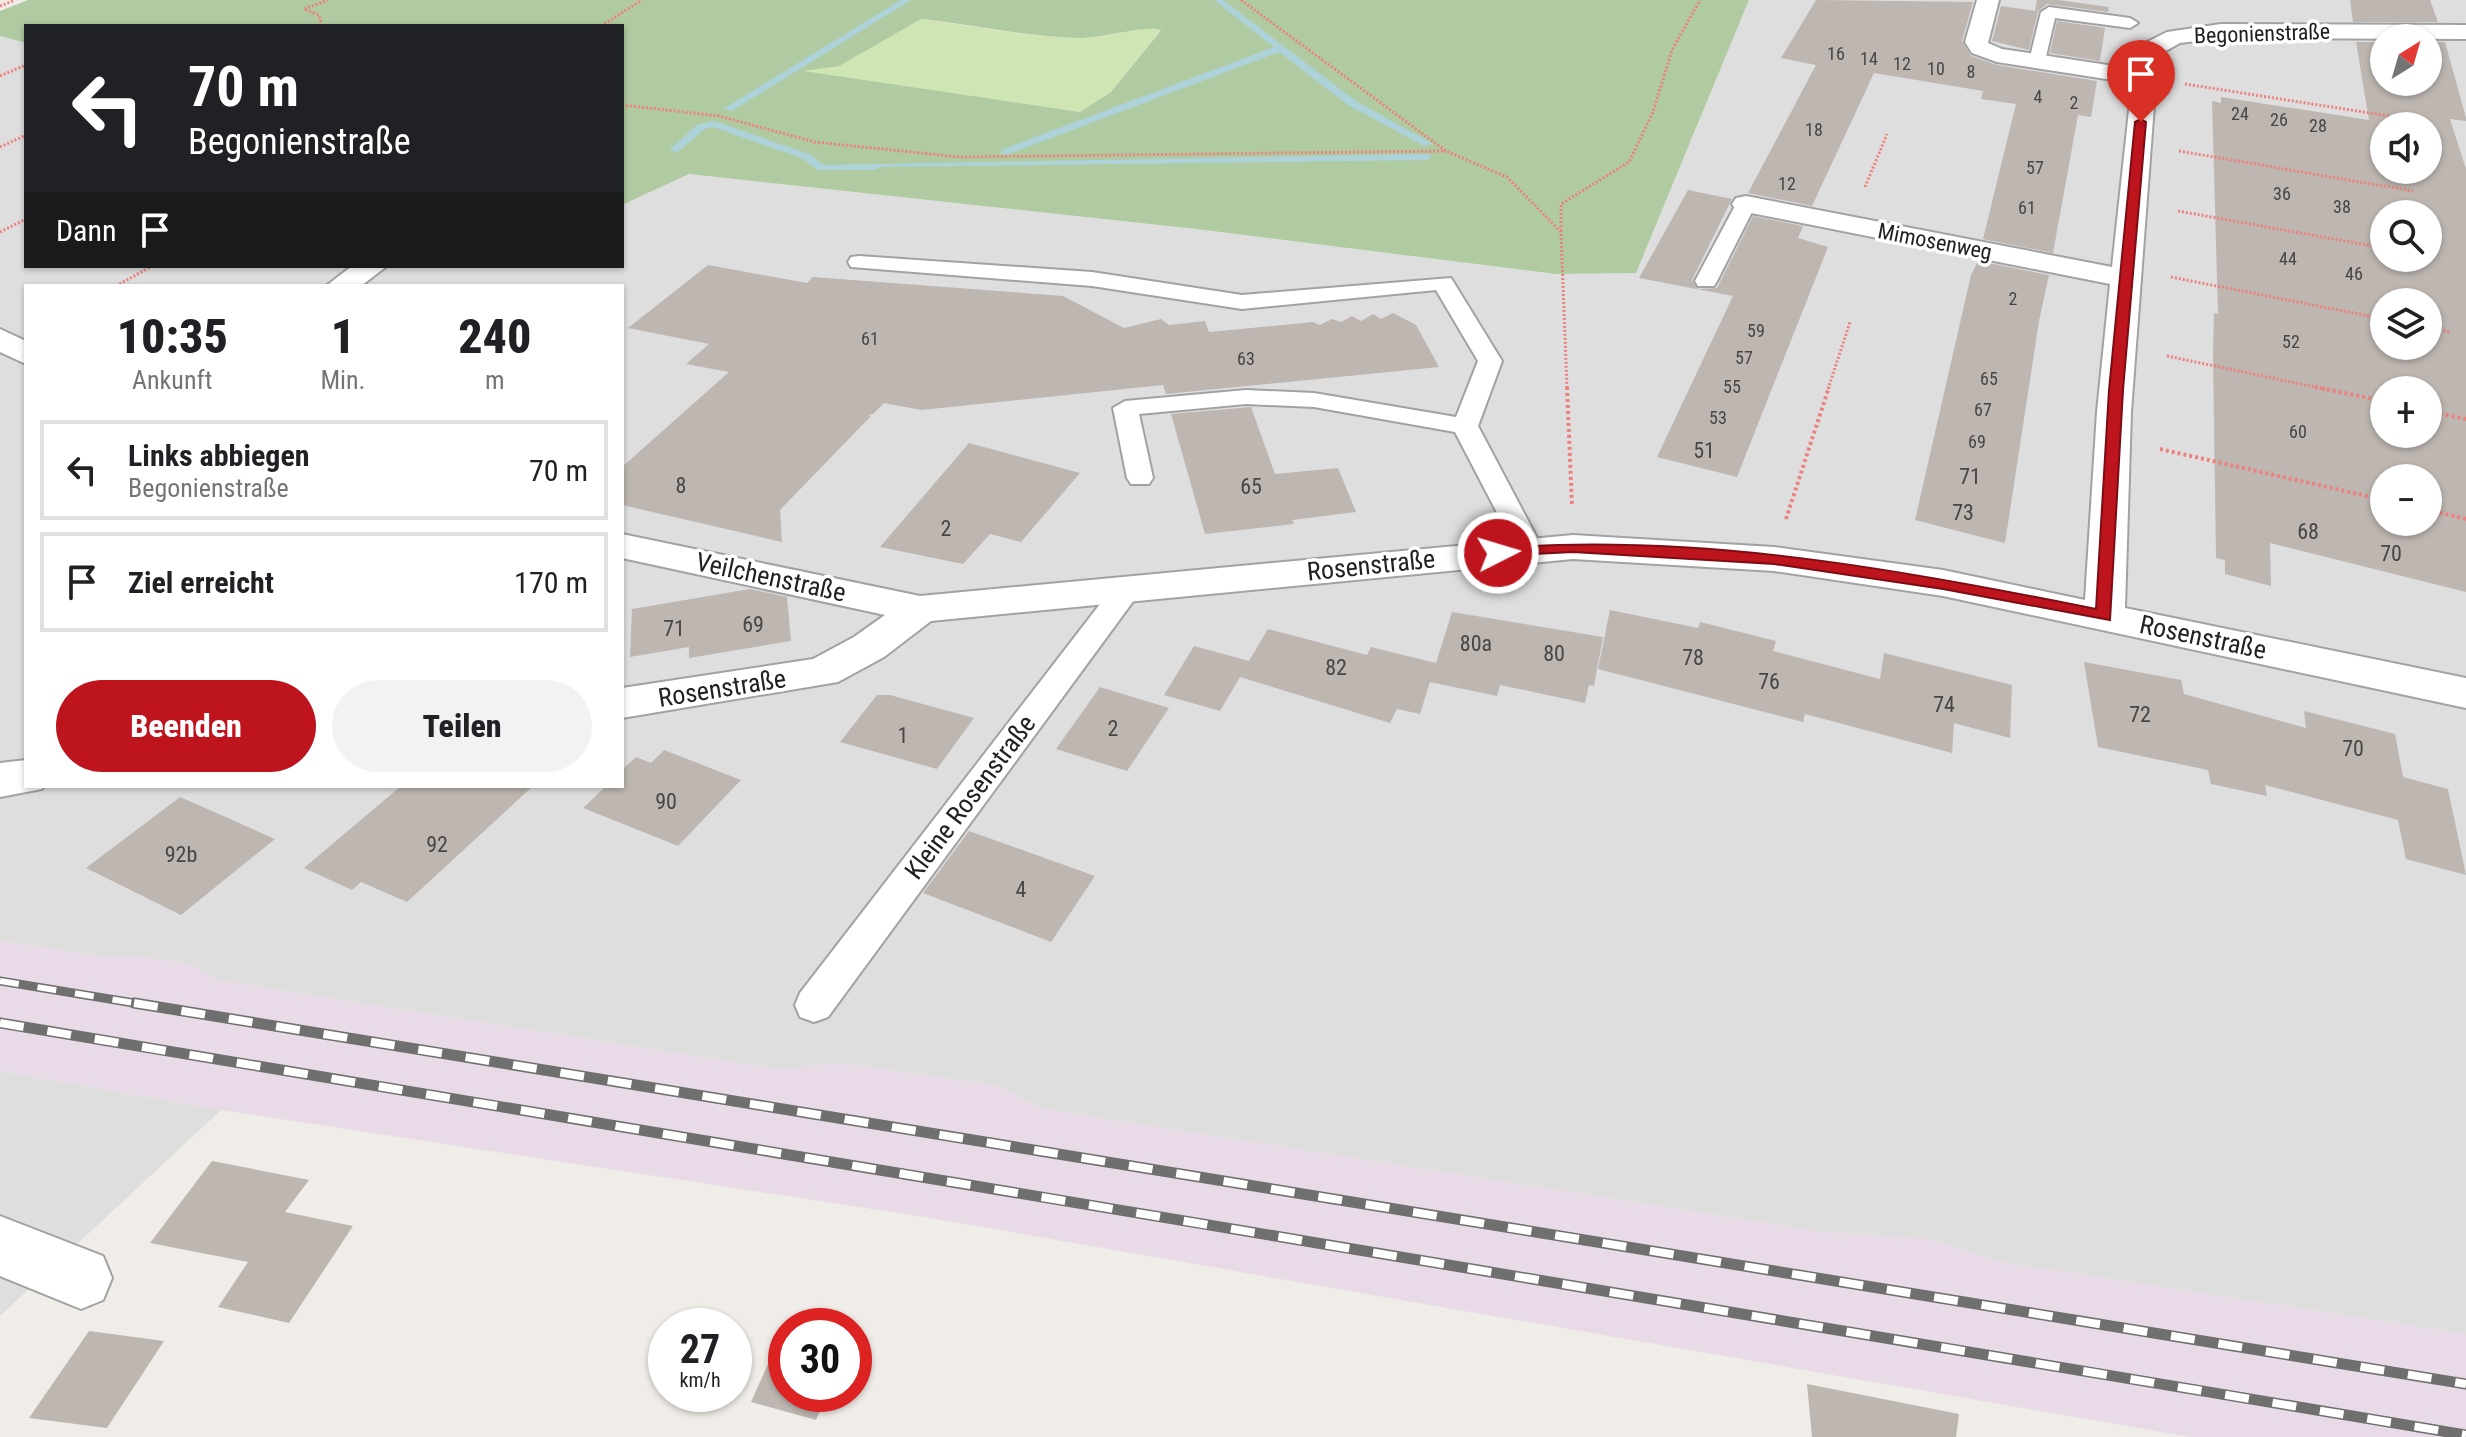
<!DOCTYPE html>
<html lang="de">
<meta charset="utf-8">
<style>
:root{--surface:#fff;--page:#f2f2f2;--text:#202124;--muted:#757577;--line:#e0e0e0;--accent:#bd141e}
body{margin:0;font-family:"Roboto Condensed",sans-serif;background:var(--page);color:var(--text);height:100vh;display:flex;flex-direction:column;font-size:30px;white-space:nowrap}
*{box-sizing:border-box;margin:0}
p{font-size:26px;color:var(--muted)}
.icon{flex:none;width:44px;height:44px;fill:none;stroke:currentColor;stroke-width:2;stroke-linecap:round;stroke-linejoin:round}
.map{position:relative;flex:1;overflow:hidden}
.side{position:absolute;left:24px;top:284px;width:600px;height:504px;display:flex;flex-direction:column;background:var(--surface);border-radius:0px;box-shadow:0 2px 6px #0004}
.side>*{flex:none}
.banner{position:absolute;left:24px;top:24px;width:600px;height:244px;border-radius:0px;box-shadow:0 2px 6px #0004;background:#202124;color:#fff;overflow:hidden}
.needle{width:52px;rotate:37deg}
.buttons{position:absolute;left:2370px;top:24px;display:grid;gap:16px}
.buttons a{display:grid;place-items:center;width:72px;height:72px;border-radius:50%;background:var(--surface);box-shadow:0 2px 6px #0004;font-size:40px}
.speed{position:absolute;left:648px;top:1308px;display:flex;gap:16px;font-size:40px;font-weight:700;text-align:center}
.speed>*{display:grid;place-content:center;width:104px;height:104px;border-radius:50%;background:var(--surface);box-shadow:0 2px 6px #0004;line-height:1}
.speed small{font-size:20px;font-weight:400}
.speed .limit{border:12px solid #d22;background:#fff;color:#111}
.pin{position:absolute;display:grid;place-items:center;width:68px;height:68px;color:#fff;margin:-82px -34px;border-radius:50% 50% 50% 0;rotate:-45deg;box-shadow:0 0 8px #0007}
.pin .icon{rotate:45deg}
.me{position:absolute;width:88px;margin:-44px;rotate:85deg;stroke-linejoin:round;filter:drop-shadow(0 0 6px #0008)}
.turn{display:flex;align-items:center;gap:28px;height:168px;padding:0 32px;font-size:36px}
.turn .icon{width:104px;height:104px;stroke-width:2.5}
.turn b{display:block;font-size:56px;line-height:68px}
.then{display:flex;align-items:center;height:76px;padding:0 32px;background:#0003;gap:16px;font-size:30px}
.eta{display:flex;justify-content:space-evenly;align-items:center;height:136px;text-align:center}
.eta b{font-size:48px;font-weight:800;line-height:56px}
.cta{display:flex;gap:16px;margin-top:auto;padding:16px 32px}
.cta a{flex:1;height:92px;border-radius:48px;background:var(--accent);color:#fff;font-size:32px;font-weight:800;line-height:92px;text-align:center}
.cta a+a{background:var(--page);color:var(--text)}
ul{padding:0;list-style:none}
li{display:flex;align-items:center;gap:24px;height:100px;margin:0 16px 12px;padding:0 16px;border:4px solid var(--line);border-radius:0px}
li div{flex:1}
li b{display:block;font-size:30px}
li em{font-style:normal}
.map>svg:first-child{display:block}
.residential{fill:#dfdede;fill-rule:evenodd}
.industrial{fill:#e8dbe7}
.grass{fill:#cfe5b4}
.forest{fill:#b0cba1;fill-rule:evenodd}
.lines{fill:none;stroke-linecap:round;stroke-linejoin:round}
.stream{fill:#add2d9;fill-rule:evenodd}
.building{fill:#bdb6b1;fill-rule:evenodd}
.service-casing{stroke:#a2a2a2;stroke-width:4}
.minor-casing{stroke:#a2a2a2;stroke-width:4}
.path-far1{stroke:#ed817d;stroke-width:3;stroke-dasharray:2 2;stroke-linecap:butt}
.path{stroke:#ed817d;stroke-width:4;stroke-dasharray:3 3;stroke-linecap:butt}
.service{fill:#fff;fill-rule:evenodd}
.minor{fill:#fff;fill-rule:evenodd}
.rail-far1-casing{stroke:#6f6f6f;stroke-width:9}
.rail-casing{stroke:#6f6f6f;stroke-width:11}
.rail-far1{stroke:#fff;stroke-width:6;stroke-dasharray:19;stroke-linecap:butt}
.rail{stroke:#fff;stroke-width:8;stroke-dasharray:24;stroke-linecap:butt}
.route{fill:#bd141e;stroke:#7b0d14;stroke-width:2}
.labels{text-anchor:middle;stroke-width:7;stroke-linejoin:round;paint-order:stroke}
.far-number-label{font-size:18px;fill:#484645}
.far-street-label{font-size:22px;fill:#212121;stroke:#fff}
.number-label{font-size:22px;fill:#484645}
.street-label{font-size:26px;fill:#212121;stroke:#fff}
</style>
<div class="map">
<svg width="2466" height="1437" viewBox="0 0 2466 1437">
<rect width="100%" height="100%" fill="#f0ede8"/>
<path class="residential" d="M1749,0h717v1334l-466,-72 -73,-23 -111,-8 -778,-123 -39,-22 -161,-23 -55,7 -562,-89 -32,-17 -52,-8 -31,1 -106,-16v-905l26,7v223h596v-61l67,-31 507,55 359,45 81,-1zM2384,38h44v44h-44zM2384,126h44v44h-44zM2384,214h44v44h-44zM26,286h596v500h-596zM2384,302h44v44h-44zM2384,390h44v44h-44zM2384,478h44v44h-44z
M0,1071l221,39 -221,206z"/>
<path class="industrial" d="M0,941l106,16 31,-1 53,8 31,17 562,89 55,-7 161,23 39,22 778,123 111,8 73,23 466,72v103h-276l-1272,-221 -697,-106 -221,-39z"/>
<path class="grass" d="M921,19c53,7 108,18 161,19 23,0 61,-13 79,-9l-50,63 -31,20 -279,-40z"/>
<path class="forest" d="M28,0h1721l-113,273 -81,1 -359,-45 -507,-55 -67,31v-179h-596v17l-26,-7v-25zM921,19c53,6 108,18 161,19 21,0 64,-13 79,-8l-50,62 -31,20 -277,-41 36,-5z"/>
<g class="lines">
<path class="stream" d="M901,0h10l-179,111 -9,-2z
M1214,0h9l133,101 77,43 -9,2 -76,-41 -69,-53 -270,102h-8v-4l273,-103z
M714,121l95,33 15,11 603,-11 5,3 -5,3 -546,7 -5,3h-58l-17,-12 -88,-31 -8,2 -27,23 -9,-2 28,-25z"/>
</g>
<path class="building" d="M1816,0l157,2 -11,39 9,15 26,9 100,16 -6,36 -13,-2 -25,138 -70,-14 33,-135 -35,-5 2,-8 -109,-18 -62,133 -64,-13 68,-128 -35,-7z
M2037,0h21l51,7 -1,5 -61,-8 -9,7 -9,39 -37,-9 9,-35 34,5z
M2350,0h80l8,22h-85z
M2057,21l48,7 -5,33 -50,-8z
M2356,42h28v40h44v-40h17l21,76v3l-16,-2 16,50v423l-196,-49 1,43 -46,-12v-14l-9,-2 -3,-204 1,-41 4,1 -6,-213 9,2v-6l148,23zM2384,126h44v44h-44zM2384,214h44v44h-44zM2384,302h44v44h-44zM2384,390h44v44h-44zM2384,478h44v44h-44z
M1688,190l44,9 -40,81 6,9 19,-1 36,-72 50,10 -5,12 30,9 -91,230 -80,-20 76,-161 -94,-18z
M1978,261l71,14 -10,46 -34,222 -90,-23 56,-245z
M708,265l99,18 6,-6 250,19 61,32 37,-9 8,6 36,-4 4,11 104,-10 7,3 12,-6 9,3 11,-6 9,5 12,-7 8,5 12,-6 23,12 23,42 -273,27 -3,-9 -242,25 -37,-7 -11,11 -6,1 4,1 -91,94 2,32 -160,-37v-38l107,-95 -43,-8 23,-20 -81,-16z
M1251,407l24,67 63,-6 18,44 -64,8 2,4 -89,10 -34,-120z
M969,443l111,30 -59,69 -31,-8 -27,30 -83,-17z
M750,589l37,8 4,44 -102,17v-11l-59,10 2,-48z
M1610,610l88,18 2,-6 76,19 -3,10 107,28 4,-26 128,32 -2,53 -56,-15 -2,30 -147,-39 -2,8 -205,-53z
M1452,612l151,25 -9,49 -5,-1 -4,18 -85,-18 -3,11 -67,-14 -10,32 -23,-5 -7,14 -150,-46 -20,34 -56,-16 30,-49 55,15 19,-32 99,26 4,-8 65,16z
M2084,662l97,18 3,14 122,34 -2,-17 91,23 8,43 45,12 18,86 -60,-16 -8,-39 -133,-35 2,11 -56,-12 -3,-14 -110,-23z
M1100,687l69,21 -42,63 -71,-22z
M877,695h13l84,23 -37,51 -97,-27z
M664,750l77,30 -63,66 -95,-38 23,-22h16v-16l14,-13 15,6z
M401,786h132l-126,116 -46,-20 -9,8 -48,-22z
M180,797l95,42 -94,76 -95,-47z
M969,831l126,45 -44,66 -128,-49z
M212,1161l97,19 -24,32 68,14 -64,97 -71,-16 30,-45 -98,-19z
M89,1331l75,10 -57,87 -78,-10z
M782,1333l4,1v60h41l-11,26 -65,-18z
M1807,1384l152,30 -3,23h-144z"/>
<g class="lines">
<g class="service-casing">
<path id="service" d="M2049,7l81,11 8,5 -8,5 -75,-10 -10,43 -2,4h-12l-2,-4 12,-49z
M1746,198l10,6 -39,77 -3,5h-16l-3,-5 41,-77z
M859,256l233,16 150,23 209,-17 51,83 -24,65 65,123 -4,6h-20l-64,-123 -141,-25 -68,-3 -107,10 14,64 -4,6h-18l-4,-6 -14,-70 12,-7 121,-11 68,3 142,24 22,-56 -42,-71 -194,19 -150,-23 -241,-19 -3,-5 3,-5z
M1127,580l10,2 4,7 -4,7 -309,421 -14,5 -14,-5 -5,-12 5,-12 317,-411z"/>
</g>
<g class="minor-casing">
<path id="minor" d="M1977,0h22l-11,43 14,6 132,20 9,-25 24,-12 54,-8 245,1v14l-245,-1 -41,5 -18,10 -6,25 -25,334 -6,196 341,70v30l-523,-112 -169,-25 -201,-12 -642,62 -47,36 -46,25 -216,36v-30l191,-29 41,-22 31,-22 -263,-57v-24l298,62 653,-61 201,12 169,23 142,30 12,-188 13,-128 -364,-72 -10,-2 -4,-6 4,-6 10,-2 366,71 20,-184 -135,-21 -25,-9 -7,-11z
M352,266h35l-26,20h-35z
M0,329l26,12v23l-26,-12z
M26,760v26h18l-2,3 -42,8v-34z
M0,1216l103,40 9,22 -9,22 -22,9 -81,-33z"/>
</g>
<path class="path-far1" d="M1241,0l205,151 61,26 54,55 6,157
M0,6l15,-6
M322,26l-3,-11 -15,-6 24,-9
M601,26l41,-26
M0,76l26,-11
M2185,84l223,35
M622,105l97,11 96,26 144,15 487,-6
M0,147l26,-12
M2179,151l234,40
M1865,187l22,-53
M2178,211l206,37
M1561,231v-27l68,-42 24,-50 19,-62 28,-50
M0,232l26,-13
M2428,256h5
M2171,277l213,42
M116,286l36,-20
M2428,327l22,5
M2167,356l158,33
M1828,389l22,-67"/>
<path class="path" d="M1567,387l5,119
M2315,387l69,14
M2428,411l38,8
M2160,449l224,51
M2428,510l38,9
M1786,519l43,-132"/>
<use href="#service" class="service"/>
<use href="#minor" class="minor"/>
<g class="rail-far1-casing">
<path id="rail-far1" d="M0,981l146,24"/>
</g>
<g class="rail-casing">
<path id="rail" d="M134,1003l2332,381
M0,1023l2466,412"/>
</g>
<use href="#rail-far1" class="rail-far1"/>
<use href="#rail" class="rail"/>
</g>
<path class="route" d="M2141,119l5,3 -23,268 -13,230 -167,-31 -169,-25 -201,-12 -81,4 -2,-3 8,-5c201,-15 401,21 598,61l13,-219 26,-268z"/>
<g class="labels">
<g class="far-number-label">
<text x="1836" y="60">16</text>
<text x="1869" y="65">14</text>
<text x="1902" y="70">12</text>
<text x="1936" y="75">10</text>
<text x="1971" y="78">8</text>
<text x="2038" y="103">4</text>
<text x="2074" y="109">2</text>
<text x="2240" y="120">24</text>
<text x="2279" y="126">26</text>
<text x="2318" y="132">28</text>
<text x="1814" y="136">18</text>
<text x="2035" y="174">57</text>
<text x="1787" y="190">12</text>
<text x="2282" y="200">36</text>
<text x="2342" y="213">38</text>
<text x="2027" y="214">61</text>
<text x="2288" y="265">44</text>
<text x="2354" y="280">46</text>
<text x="2013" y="305">2</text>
<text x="1756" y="337">59</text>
<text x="870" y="345">61</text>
<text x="2291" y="348">52</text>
<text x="1744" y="364">57</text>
<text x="1246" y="365">63</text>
<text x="1989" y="385">65</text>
<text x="1732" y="393">55</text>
<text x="1983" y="416">67</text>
<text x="1718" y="424">53</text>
<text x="2298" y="438">60</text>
<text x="1977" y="448">69</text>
</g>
<g class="far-street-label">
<text transform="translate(2262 33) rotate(-2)" y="8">Begonienstraße</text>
<text transform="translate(1935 241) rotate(11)" y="8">Mimosenweg</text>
</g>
<g class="number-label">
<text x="1704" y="458">51</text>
<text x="1970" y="484">71</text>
<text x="681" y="493">8</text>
<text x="1251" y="494">65</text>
<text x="1963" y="520">73</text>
<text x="946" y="536">2</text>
<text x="2308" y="539">68</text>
<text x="2391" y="561">70</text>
<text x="753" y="632">69</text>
<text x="674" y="636">71</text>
<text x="1476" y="651">80a</text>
<text x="1554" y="661">80</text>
<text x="1693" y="665">78</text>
<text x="1336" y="675">82</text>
<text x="1769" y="689">76</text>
<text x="1944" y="712">74</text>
<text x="2140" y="722">72</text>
<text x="1113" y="736">2</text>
<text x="903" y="743">1</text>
<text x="2353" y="756">70</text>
<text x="666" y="809">90</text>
<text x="437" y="852">92</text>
<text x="181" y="862">92b</text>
<text x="1021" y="897">4</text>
</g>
<g class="street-label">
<text transform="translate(1371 565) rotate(-6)" y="9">Rosenstraße</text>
<text transform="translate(771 577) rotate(12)" y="9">Veilchenstraße</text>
<text transform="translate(2203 637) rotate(12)" y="9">Rosenstraße</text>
<text transform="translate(722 688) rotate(-9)" y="9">Rosenstraße</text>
<text transform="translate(970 797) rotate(-53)" y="9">Kleine Rosenstraße</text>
</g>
</g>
</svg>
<div class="buttons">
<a><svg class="needle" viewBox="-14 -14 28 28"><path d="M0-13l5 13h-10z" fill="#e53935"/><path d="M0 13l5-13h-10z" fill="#757577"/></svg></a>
<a><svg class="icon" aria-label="sound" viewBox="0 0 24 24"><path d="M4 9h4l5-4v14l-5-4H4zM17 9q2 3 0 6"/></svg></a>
<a><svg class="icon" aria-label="search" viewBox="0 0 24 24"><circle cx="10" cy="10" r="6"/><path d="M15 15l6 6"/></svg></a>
<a><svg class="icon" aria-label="layers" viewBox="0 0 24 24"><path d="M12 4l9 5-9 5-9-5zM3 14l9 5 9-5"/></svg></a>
<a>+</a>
<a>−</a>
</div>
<div class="speed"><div>27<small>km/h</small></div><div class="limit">30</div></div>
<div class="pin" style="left:2141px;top:122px;background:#d93025"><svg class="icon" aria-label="arrive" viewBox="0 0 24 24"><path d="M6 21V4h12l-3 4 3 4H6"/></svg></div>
<svg class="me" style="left:1498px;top:553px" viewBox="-20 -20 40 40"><circle r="17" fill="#bd141e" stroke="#fff" stroke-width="3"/><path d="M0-11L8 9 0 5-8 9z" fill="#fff"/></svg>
<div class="banner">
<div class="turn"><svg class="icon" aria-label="left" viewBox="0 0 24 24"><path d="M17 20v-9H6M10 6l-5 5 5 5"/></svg><div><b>70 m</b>Begonienstraße</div></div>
<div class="then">Dann<svg class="icon" aria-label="arrive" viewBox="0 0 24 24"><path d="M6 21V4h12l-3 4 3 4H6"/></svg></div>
</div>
<section class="side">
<div class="eta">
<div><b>10:35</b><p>Ankunft</p></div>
<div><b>1</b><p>Min.</p></div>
<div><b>240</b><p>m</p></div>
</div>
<ul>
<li><svg class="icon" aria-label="left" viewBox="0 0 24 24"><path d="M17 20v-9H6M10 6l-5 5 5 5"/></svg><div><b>Links abbiegen</b><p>Begonienstraße</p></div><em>70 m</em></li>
<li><svg class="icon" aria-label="arrive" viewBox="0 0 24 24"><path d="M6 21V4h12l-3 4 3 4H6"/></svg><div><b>Ziel erreicht</b></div><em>170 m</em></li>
</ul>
<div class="cta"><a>Beenden</a><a>Teilen</a></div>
</section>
</div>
